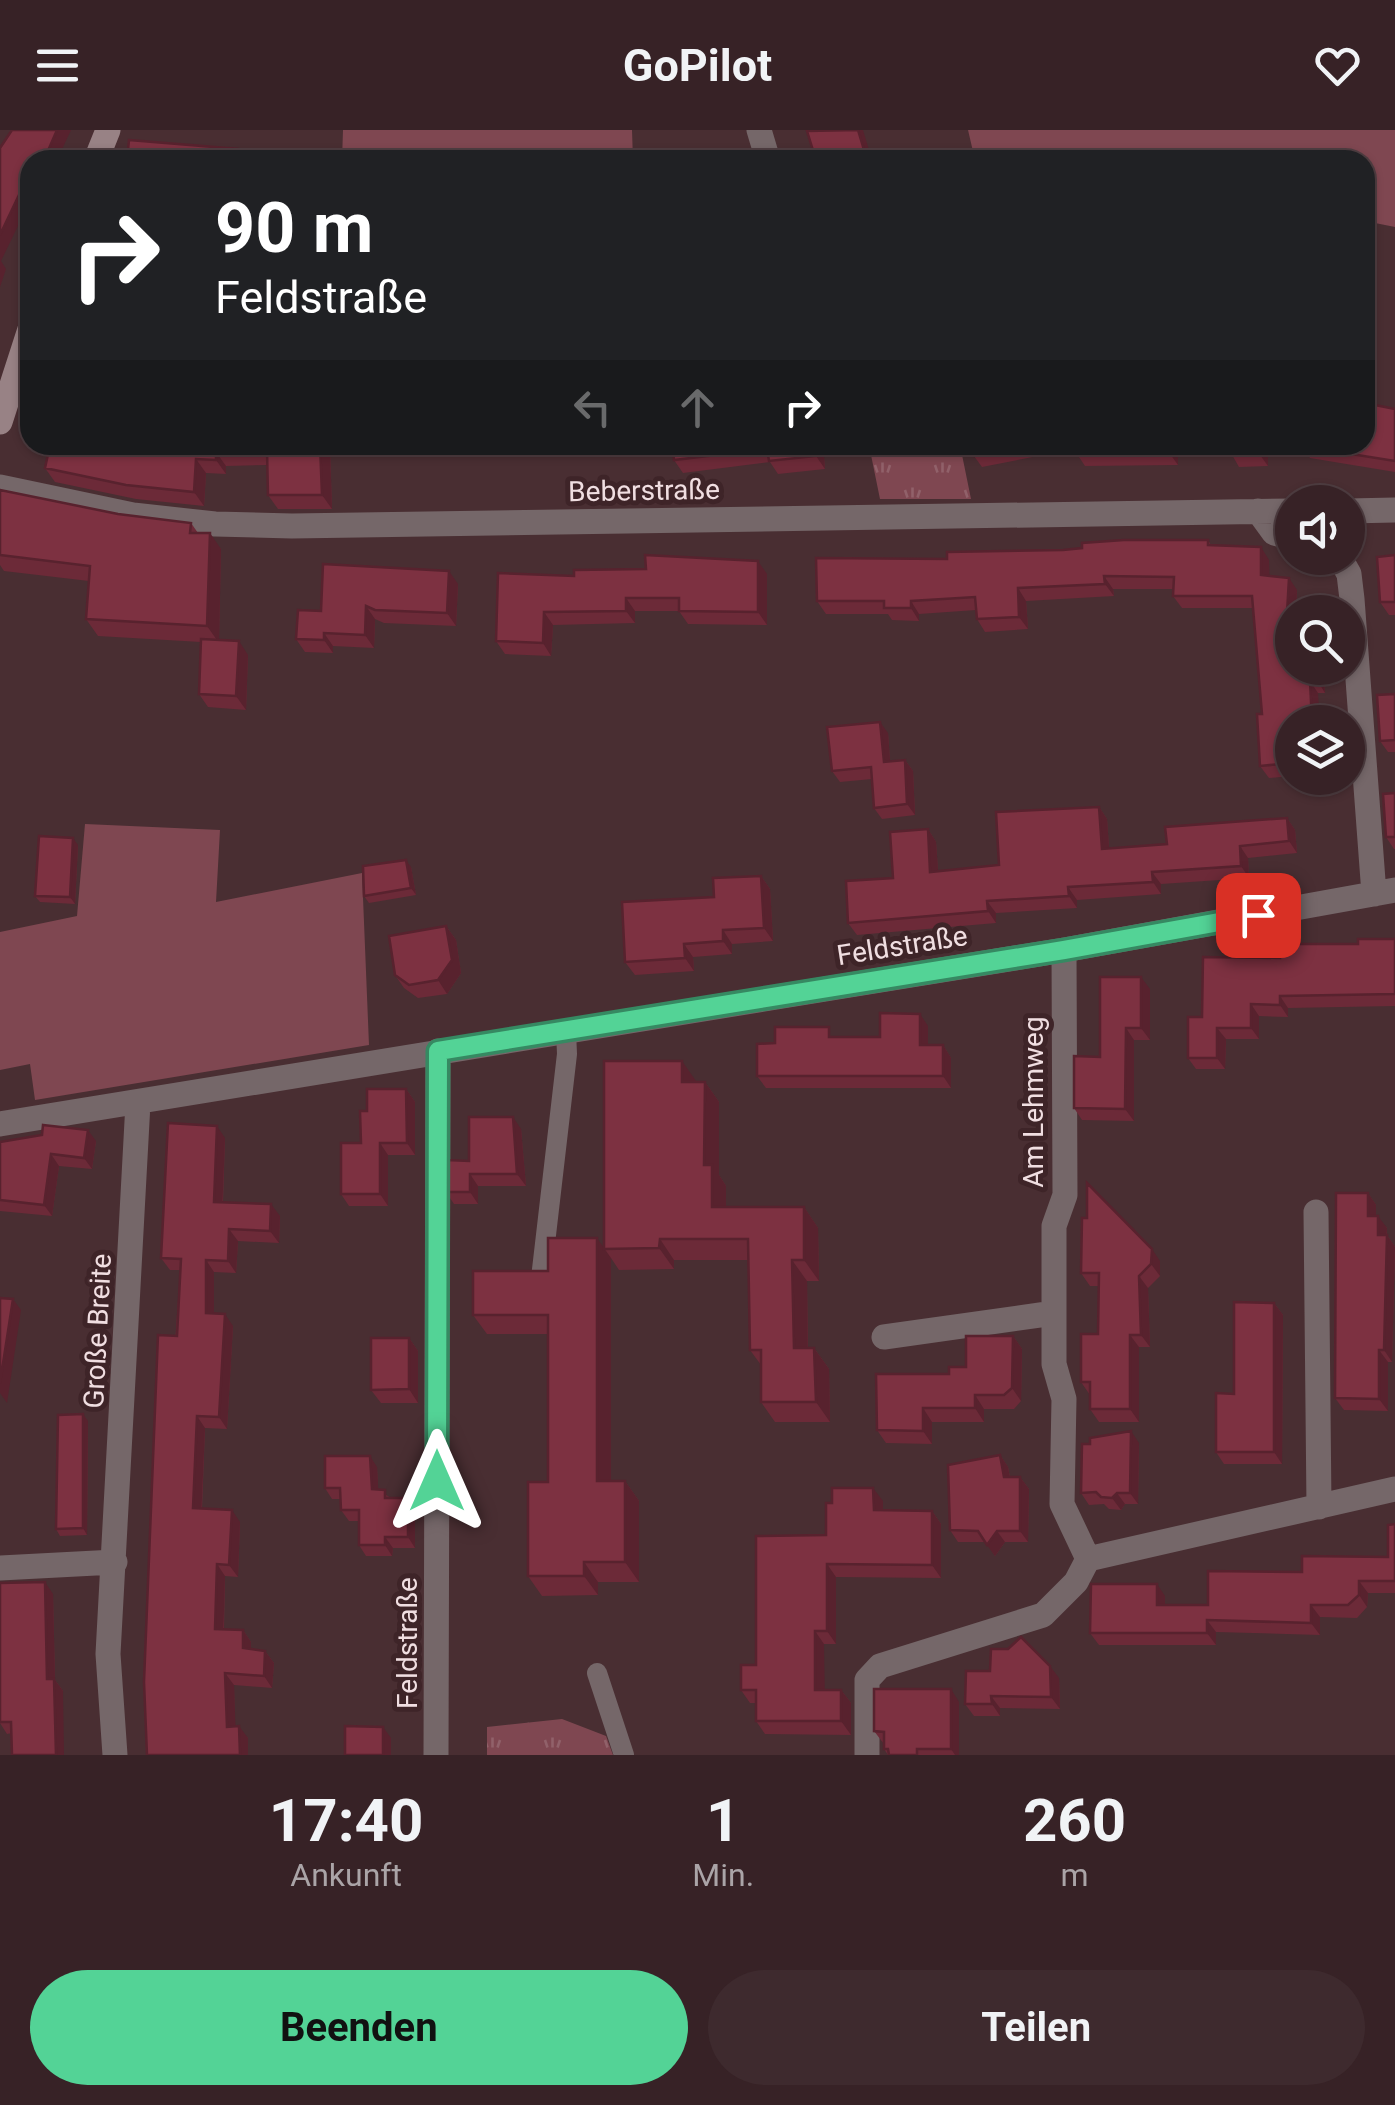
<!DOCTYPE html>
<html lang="de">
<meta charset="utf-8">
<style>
:root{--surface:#372226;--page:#3e2a2e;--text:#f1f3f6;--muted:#aaa4a7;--line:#513f43;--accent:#53d396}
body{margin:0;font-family:Roboto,sans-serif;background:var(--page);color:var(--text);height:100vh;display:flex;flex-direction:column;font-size:38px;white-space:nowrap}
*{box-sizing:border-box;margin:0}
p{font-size:32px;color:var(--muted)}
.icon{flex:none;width:55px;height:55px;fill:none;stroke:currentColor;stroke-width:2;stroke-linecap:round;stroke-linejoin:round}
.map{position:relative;height:1625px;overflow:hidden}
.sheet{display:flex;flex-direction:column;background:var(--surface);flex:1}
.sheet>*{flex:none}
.top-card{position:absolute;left:20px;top:20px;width:1355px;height:305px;border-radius:30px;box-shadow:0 2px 8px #0004,0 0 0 2px var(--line);background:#202124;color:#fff;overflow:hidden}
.controls{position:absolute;left:1275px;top:355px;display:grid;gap:20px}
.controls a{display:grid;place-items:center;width:90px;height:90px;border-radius:50%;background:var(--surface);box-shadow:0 2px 8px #0004,0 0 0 2px var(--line);font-size:50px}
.pin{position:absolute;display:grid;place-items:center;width:85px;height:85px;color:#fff;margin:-42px;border-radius:20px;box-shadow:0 5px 15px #0006}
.me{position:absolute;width:110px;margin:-55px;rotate:0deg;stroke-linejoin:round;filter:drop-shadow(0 0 8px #0008)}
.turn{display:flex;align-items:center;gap:35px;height:210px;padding:0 30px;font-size:45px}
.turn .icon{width:130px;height:130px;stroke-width:2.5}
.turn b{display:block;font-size:70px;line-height:85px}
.lanes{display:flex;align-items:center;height:95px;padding:0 30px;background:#0003;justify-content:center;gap:50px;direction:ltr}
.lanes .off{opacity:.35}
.eta{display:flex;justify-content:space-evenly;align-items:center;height:170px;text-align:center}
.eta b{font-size:60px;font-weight:700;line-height:70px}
.cta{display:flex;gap:20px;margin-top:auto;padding:20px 30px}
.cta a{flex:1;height:115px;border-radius:60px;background:var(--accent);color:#111;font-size:40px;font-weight:700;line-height:115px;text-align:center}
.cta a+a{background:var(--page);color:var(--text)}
header{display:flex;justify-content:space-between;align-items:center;height:130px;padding:0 30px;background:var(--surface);font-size:45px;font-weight:700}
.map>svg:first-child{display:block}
.green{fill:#7f4751}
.park{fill:url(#park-tufts)}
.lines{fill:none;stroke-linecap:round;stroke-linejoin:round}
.service{stroke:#756769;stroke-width:20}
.minor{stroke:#756769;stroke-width:25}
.secondary{stroke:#988285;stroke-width:25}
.wall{fill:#6c2a38}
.shaded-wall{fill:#58222e}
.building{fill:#7d3141;stroke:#58222e;stroke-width:2.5}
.route-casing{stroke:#368962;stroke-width:25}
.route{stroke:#53d396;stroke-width:18}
.labels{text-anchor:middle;stroke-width:10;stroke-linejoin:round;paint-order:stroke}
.street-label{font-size:28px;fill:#f0dee1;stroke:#3e2428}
</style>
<header><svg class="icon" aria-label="menu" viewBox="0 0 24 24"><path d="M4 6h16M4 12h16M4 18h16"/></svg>GoPilot<svg class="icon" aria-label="heart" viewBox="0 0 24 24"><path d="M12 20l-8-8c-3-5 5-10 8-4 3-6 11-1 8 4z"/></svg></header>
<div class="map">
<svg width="1395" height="1625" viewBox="0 0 1395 1625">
<defs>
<pattern id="park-tufts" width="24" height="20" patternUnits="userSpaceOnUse" patternTransform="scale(2.5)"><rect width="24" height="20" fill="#7f4751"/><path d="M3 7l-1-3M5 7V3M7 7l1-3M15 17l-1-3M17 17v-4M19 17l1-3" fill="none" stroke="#91616a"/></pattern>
</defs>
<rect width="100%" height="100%" fill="#492e32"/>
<path class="green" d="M343,0h289l1,30h-291z
M968,0h427v97l-30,-6v-61h-390z
M85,694l135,6 -4,72 146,-29 7,172 -334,55 -5,-36 -30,6v-138l77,-16z"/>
<path class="park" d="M869,315h91l11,54h-91z
M562,1589l44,17 7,19h-126v-28z"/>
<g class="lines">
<path class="service" d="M541,1148l26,-224 -1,-23
M597,1543l27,82"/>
<path class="minor" d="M759,0l9,30
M0,357l133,28 82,9 77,2 1000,-15
M1258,381l16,22 18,5
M1348,381l47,-1
M1340,428l9,16 3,25 22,295
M1064,820l1,245 -11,31v138l10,35 -2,105 26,55
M0,994l1064,-174 331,-60
M1316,1082l3,295
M884,1207l170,-24
M0,1438l115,-6
M115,1625l-7,-101 30,-551
M436,1625l2,-704
M867,1625v-75l13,-14 163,-51 33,-33 12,-23 307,-70"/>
<path class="secondary" d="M96,30l12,-30
M0,292l30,-93"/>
</g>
<path class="wall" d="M1395,279v63l-85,-14 -9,-13z
M50,315h310v3l-30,1 2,60h-54l-10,-14 -1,-30 -41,1v8l-20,-1 -2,33 -68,-7 -81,-17 -10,-14z
M672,315h151l2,24 -47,5 -8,-12 -87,11 -9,-13z
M972,315h74l2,9 -66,13 -8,-11z
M1077,315h191v21l-29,1 -8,-14 -53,1v11l-93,1 -8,-12z
M0,360l118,24 73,9 7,10 23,16 -2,91 29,15 -2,55 -38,-3 -9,-13 2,-52 -103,-6 -12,-17 3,-38 -85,-10 -4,-6z
M1208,410l3,5 58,15v16l28,14 -5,78h31l2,25h-7l-26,29v54l-23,2 -9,-12 2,-52 -9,-106h-71l-9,-12 1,-7h-61l1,7 -88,5 2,28 -43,3 -8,-13 -1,-9 -57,4v7l-27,-1 -4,-6h-62l-9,-13 130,-42z
M1395,425v60h-6l-9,-13z
M767,444v51l-79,-1 -9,-13h-44v12l-82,2 -2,31 -46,-2 -9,-13 78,-65z
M458,454l-2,42 -72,-3 -9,-4 -1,29 -41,-2v7l-28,-1 -9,-13 25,-28z
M1395,564v58h-7l-8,-11z
M888,603l2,28 15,-1 8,11 2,44 -33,4 -8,-11 -2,-29 -32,3 -8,-11z
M1395,663v56h-1l-8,-12z
M1099,677l8,12 2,29 58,-4 120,-26 8,12 2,23 -49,5 1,20 -88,6v10l-84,6v8l-81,5v10l-139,12 -9,-12 45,-45 35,-49 8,13 2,29 61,-6z
M78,715l-3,59 -35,-2 -5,-6z
M411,737l5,28 -47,8 -5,-7z
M761,746l9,13 3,52 -41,3v10l-39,3 1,14 -59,4 -10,-13 89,-65z
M446,796l10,14 5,33 -14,21 -29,4 -14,-10 -9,-13z
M1395,809v67l-107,2v9l-29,-1v23h-33l-1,30h-29l-8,-11 14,-41 78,-59z
M1150,859v51h-16v81l-52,-1 -8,-12 26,-51z
M928,896v19h15l8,13v30h-185l-9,-12 18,-33 61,-6h44z
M696,952h9l14,20v73l7,11v21h78l14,21 1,53h-12l1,67h6l15,21 1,53h-55l-14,-20v-37l-11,-15 -1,-90h-75v9l-55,1 -8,-12v223h14l14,20v81h-41v13l-56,1 -14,-20 20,-94v-148h-61l-14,-19 75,-44 56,-23z
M406,959l9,13v53h-27v51h-39l-8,-12 20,-51 6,-32z
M521,999l5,57h-48v18h-24l-8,-12 23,-31z
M225,1008l-2,64 57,14 -1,27 -41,-2 -2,32 -22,-1v42l19,12 -6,103 -22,-1 -3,81 38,13 -2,55 -13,-1 -1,53 19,1 8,12v7l14,2 9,12 -2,25 -38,-3 1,42 13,11v17h-101l33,-485h-10l-9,-12z
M96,1011l-4,28 -33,-3 -7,50 -52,-5v-69z
M1368,1063l8,12v11l11,12v7l8,12 -3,115h-4v49l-44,-1 -9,-12z
M1160,1131v15l-12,12 2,59h-11v75h-40l-9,-13v-14l-9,-13 17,-48 1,-48h-9l-9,-13z
M1274,1173l9,12 -1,149h-58l-8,-12 18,-58z
M1013,1206l9,13 -1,52 -7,8h-30v13h-52v22l-46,-1 -9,-13 72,-56 17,-7z
M409,1208l9,13v52h-37l-10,-13z
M88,1291l-1,114 -27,1 -4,-7z
M1139,1313l-1,61h-13l-4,6 -12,-1 -5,-5 -15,1 -8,-12z
M1000,1325l8,12 2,10h10l9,12 -1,53h-23l-10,14 -9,-14h-28l-8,-12z
M377,1337l1,23 13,8 24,10v40h-22l-1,8h-26l-7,-11v-24h-10l-8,-11v-11h-9l-7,-11z
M883,1371v10h49l9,13v54l-105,-1v67h-12v46h17l10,13v32l-86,-1 -9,-13v-18h-6l-9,-13 15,-25 70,-130z
M1395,1394v69h-27l-1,14 -10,11 -37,-1v18l-104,-3v13h-117l-9,-12 75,-37v9h43l94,-33 86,-15z
M0,1453l53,11 2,86 8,11 -51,42 -5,1 -7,-11z
M1059,1548l1,31 -60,-1v8h-26l-9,-12z
M959,1572v53h-71l-4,-6v-5l-10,-13z"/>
<path class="shaded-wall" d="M57,0h14l-14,30h-13z
M858,0h5l9,30h-5z
M238,19l8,11h-9z
M27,48l3,3v20l-29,60 5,8 -6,18v-52z
M320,315h7l3,4 2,60 -10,-14z
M815,315h8l2,24 -9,-13z
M1170,315l8,9v11l-8,-11z
M1260,315h8v21l-8,-11z
M216,322l10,14v8l-10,-14z
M196,329l10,14 -2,33 -10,-14z
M210,403l11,16 -2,94 -12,-17z
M1261,417l8,13 1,28 -9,-13z
M758,431l9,13v51l-9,-13z
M449,441l9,13 -2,42 -9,-13z
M1104,446l9,13 1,7 -9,-12z
M1289,448l8,12 -1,22h-4v29l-6,-10z
M1018,458l8,13 2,28 -9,-12z
M626,468l9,13v12l-9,-12z
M911,471l8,13v7l-8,-13z
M366,476l9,13 -1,29 -9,-13z
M544,482l9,13 -2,31 -8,-13z
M324,503l9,13v7l-9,-13z
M239,511l9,14 -2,55 -10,-14z
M1316,538h7l2,25 -8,-13z
M1310,551l8,12 2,29h-8z
M880,592l8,11 3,40 -7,-11z
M905,630l8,11 2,44 -8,-11z
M1099,677l8,12 3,42 -8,-12z
M1287,688l8,12 2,23 -8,-12z
M928,699l8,13 3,42 -9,-12z
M73,708l5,7 -3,59 -5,-7z
M1240,716l8,12 1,20 -8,-12z
M406,730l5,7 5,28 -5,-7z
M1152,742l9,12v10l-8,-12z
M761,746l9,13 3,52 -9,-13z
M1068,757l9,13v8l-8,-12z
M987,771l9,12v10l-8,-12z
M446,796l10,14 5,33 -14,21 -9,-14z
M723,800l9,14v10l-9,-13z
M684,814l9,13 1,14 -9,-13z
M1141,847l9,12v51l-9,-12z
M1280,866l8,12v9l-8,-12z
M1251,874l8,12v23l-8,-11z
M920,884l8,12v31l-8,-12z
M1126,898l8,12v81l-9,-12z
M1217,898l9,11 -1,30 -8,-11z
M943,915l8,13v30l-8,-12z
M682,931l14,20 -14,1z
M705,952l14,20v73l7,11v42l-14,-21 -8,-42z
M406,959l9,13v53l-8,-12z
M513,987l8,12 5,57 -9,-12z
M217,996l8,12 -3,76 -8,-12z
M88,1000l8,11 -4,28 -8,-11z
M380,1013l8,12v51l-8,-12z
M51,1024l8,12 -7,50 -8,-11z
M470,1044l8,12v18l-8,-12z
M1368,1063l8,12v23l-8,-12z
M271,1074l9,12 -1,27 -9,-12z
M804,1077l14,21 1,53 -15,-21z
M1378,1086l9,12 -1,19 -8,-12z
M229,1099l9,12 -2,32 -8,-12z
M1387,1105l8,12 -3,115 -8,-12z
M597,1108l14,20v243l-14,-20z
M660,1109l14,21v9l-15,-21z
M1152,1119l8,12v15l-9,-12z
M206,1130l8,12v53l-8,-12z
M792,1130l15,21 1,88 -14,-21z
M1139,1146l9,12 2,59 -9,-12z
M13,1169l8,11 -14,93 -7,-10v-10z
M1274,1173l9,12 -1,149 -8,-12z
M225,1184l8,12 -6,103 -8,-12z
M1130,1205l9,12v75l-9,-13z
M1013,1206l9,13 -1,52 -9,-13z
M409,1208l9,13v52l-9,-14z
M814,1218l15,21 1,53 -14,-20z
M1379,1220l9,12v49l-9,-12z
M975,1265l9,14v13l-9,-14z
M923,1278l9,14v22l-9,-13z
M83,1284l5,7 -1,114 -4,-7z
M197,1286l8,12 -4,92 -8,-12z
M1131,1301l8,12 -1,61 -8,-11z
M1000,1325l8,12 4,22 -8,-12z
M370,1326l7,11 2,33 -7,-11z
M1020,1347l9,12 -1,53 -8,-11z
M625,1351l14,20v81l-14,-20z
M873,1358l10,13v23l-9,-14z
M1117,1363l8,11 -4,6 -9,-12z
M408,1368l7,10v40l-7,-11z
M232,1380l8,12 -2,55 -9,-12z
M932,1381l9,13v54l-9,-13z
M997,1401l8,11 -10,14 -8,-11z
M385,1407l8,11 -1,8 -7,-11z
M584,1432l14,20v13l-14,-19z
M217,1434l8,12 -2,65 -8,-12z
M827,1434l9,13v67l-9,-13z
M1359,1451l9,12 -1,14 -8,-12z
M45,1452l8,12 2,86 8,11 1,64h-8l-9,-76z
M1157,1454l8,12v21l-8,-12z
M1311,1475l9,12v18l-9,-12z
M1207,1490l9,12v13l-9,-12z
M243,1500l8,12v18l-8,-12z
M815,1501l9,13 1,59 -10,-13z
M265,1521l9,12 -2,25 -8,-12z
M1050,1536l9,12 1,31 -9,-12z
M225,1543l9,12 2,54 -9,-12z
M951,1559l8,13v53h-4l-4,-6z
M841,1560l10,13v32l-10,-14z
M991,1566l9,12v8l-8,-12z
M239,1596l9,12v17h-8z
M383,1597l8,11v17h-8z"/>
<path class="building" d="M12,0h45l-13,30h-14v19l-3,-1 -27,57v-87z
M858,0l9,30h-51l-9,-29z
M129,10l109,9 -1,11h-110z
M1365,273l30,6v52l-94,-15 64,-1z
M50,315h270l2,50h-54l-1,-45 -51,2v8l-20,-1 -2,33 -68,-7 -81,-17z
M672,315h143l1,11 -47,5 -2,-12 -93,11z
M972,315h53l-51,11z
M1077,315h93v9h-93z
M1231,315h29v10h-29z
M0,360l118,24 73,9 -1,10h20l-3,93 -121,-7 4,-53 -90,-11z
M1124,410h84v5l53,2v28l28,3 -3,53 6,-1v38h24l1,12 -7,1 2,41h-20v41l-32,3 -3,-52h5l-10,-118h-79l1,-19 -70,-1 1,8 -87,4 1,29 -42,2 -2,-22 -64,4v7h-27v-7h-67l-1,-43 131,1v-7l116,-2 19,-2v-5z
M645,425l113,6v51l-79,-1v-13h-53v13l-82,1 -1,31 -47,-2 2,-68 76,3v-6l72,-1z
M1395,425v47h-15l-3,-45z
M323,434l126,7 -2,42 -72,-3 -9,-4 -1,29 -41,-2v7l-28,-1 2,-29 23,1z
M201,509l38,2 -3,55 -37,-2z
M1395,564v46l-15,1 -3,-46z
M880,592l4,40 21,-2 2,44 -33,4 -3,-41 -39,4 -5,-44z
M1395,663v44h-9l-3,-43z
M1099,677l3,42 65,-5 -2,-17 122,-9 2,23 -49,5 1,20 -89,6 1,10 -85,5 1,9 -82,5 1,10 -140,12 -2,-42 47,-3 -3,-46 38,-3 2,43 69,-7 -3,-53z
M39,706l34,2 -3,59 -35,-1z
M406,730l5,28 -47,8 -1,-30z
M761,746l3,52 -41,2v11l-39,3 1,14 -60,4 -3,-60 92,-5 -1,-19z
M446,796l6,34 -14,20 -29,5 -14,-10 -6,-39z
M1358,809h37v55l-115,2v9l-29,-1v24h-34v30h-29v-41h14l1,-60 77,1v-14h78z
M1100,847h41v51h-15l-1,81 -51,-1v-52l26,1z
M880,883l40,1v31h23v31h-186v-32l18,-1v-16h54v10h51z
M604,931h78v21h23l-1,83h8v42h92v53h-12l2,88h20l2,54h-55v-52h-11l-2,-111h-88l-1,9 -55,1z
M367,959h39l1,54h-27v51h-39v-51h20l-1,-32h7z
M469,987h44l4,57h-47v18h-24v-32l23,1z
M168,993l49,3 -3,76 57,2 -1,27 -41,-2 -1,32 -22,-1v53l19,1 -6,103 -22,-1 -4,92 39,2 -3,55 -12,-1 -2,65 28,1v18l22,3 -1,25 -39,-3 2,54 12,-1 1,29h-93l-3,-73 14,-347 19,1 4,-77 -20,-1z
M43,995l45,5 -4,28 -33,-4 -7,51 -44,-5v-58l42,-7z
M1087,1053l65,66 -1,15 -12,12 2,59h-11v74h-40v-27h-9v-48h17l1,-61h-18l1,-55h5z
M1336,1063h32v23h10v19h9l-3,115h-5v49l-44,-1z
M548,1108h49v243h28v81h-41v14h-56v-94h20v-167h-75v-44h75z
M0,1168l13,1 -13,84z
M1234,1172l40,1v149h-58v-59l18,1z
M966,1206h47l-1,52 -8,7h-29v13h-52v23l-46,-1 -1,-56h73v-7h17z
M371,1208h38v51l-38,1z
M83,1284v114l-27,1 2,-114z
M1131,1301l-1,62h-13l-5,5 -11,-1 -5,-5 -15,1 1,-49h8v-6z
M1000,1325l4,22h16v54h-23l-10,14 -9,-14 -28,-1 -2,-65z
M325,1326h45l2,33 13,1v8h23v39h-23v8h-26v-35h-18l-1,-22h-15z
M832,1358h41l1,22 58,1v54l-105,-1v67h-12v59h26v31h-85v-31h-15v-25h15v-129l70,-1v-32h6z
M1395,1394v57h-36v14l-11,10h-37v18l-104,-3v13h-117l1,-49h66v21h51v-34l94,1v-16l86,1v-32z
M45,1452l2,97h7l2,76h-44l-1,-33h-11v-139z
M1021,1507l29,29 1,31 -60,-1 1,8h-27l1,-33h24l1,-22h17z
M874,1559h77v60h-34v6h-28l-1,-6h-4v-17l-10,-1z
M345,1596l38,1v28h-38z"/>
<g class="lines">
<g class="route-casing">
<path id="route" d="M437,1351l1,-430 626,-101 194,-35"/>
</g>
<use href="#route" class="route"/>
</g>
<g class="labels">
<g class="street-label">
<text transform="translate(644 360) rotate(-1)" y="10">Beberstraße</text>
<text transform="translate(902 815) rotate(-9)" y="10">Feldstraße</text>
<text transform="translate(1033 972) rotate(-90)" y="10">Am Lehmweg</text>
<text transform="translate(97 1201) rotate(-87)" y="10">Große Breite</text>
<text transform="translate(407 1513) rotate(-90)" y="10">Feldstraße</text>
</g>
</g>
</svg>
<div class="controls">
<a><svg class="icon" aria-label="sound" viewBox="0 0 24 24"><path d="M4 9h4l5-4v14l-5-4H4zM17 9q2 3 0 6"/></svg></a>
<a><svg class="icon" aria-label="search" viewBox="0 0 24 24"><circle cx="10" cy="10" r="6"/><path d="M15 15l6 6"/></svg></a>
<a><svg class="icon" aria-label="layers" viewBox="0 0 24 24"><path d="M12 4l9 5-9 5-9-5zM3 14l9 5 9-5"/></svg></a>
</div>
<div class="pin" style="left:1258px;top:785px;background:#d93025"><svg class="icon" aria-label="arrive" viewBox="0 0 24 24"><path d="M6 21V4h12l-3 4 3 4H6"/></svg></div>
<svg class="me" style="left:437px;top:1351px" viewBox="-20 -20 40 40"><path d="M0-17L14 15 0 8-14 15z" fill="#53d396" stroke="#fff" stroke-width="4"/></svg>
<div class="top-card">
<div class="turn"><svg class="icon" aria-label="right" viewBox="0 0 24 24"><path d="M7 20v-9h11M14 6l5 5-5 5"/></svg><div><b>90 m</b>Feldstraße</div></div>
<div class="lanes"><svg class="icon off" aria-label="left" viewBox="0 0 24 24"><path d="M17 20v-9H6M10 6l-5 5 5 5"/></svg><svg class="icon off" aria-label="ahead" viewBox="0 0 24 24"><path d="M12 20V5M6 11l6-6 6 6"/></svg><svg class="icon" aria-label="right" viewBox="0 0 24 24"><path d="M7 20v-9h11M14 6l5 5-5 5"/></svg></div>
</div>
</div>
<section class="sheet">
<div class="eta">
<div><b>17:40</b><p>Ankunft</p></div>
<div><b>1</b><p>Min.</p></div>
<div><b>260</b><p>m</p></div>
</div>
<div class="cta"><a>Beenden</a><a>Teilen</a></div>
</section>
